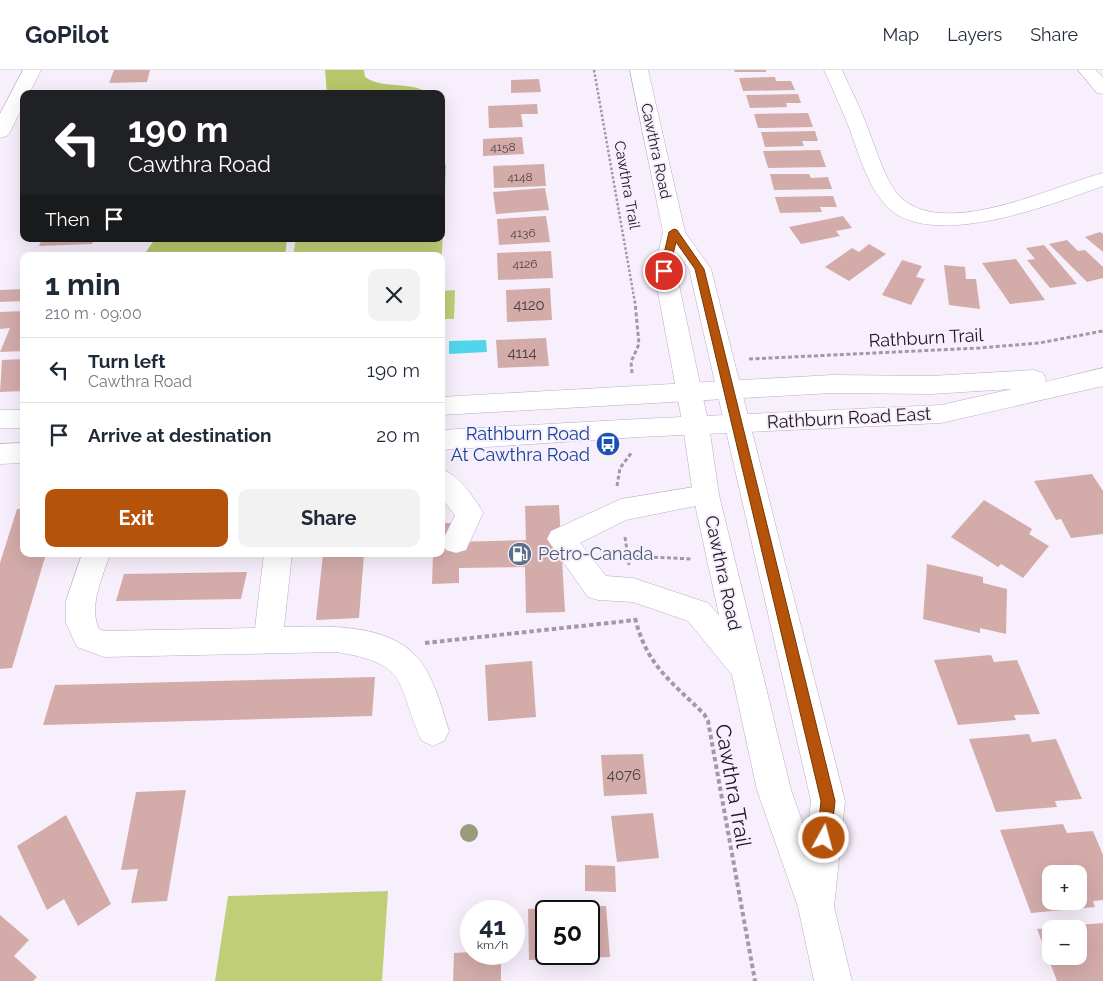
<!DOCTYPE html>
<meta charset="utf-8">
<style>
:root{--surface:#fff;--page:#f2f2f3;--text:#1f2937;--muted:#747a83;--line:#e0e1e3;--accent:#b45309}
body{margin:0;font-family:Raleway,sans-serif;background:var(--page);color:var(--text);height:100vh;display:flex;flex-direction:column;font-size:19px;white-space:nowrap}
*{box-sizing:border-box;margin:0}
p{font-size:16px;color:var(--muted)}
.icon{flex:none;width:28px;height:28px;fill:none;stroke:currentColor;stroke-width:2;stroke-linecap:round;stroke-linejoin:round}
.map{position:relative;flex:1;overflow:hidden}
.details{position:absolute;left:20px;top:182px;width:425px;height:305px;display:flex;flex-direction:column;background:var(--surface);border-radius:10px;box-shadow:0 5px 20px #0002}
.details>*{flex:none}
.hud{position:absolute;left:20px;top:20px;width:425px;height:152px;border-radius:10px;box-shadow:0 5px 20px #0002;background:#202124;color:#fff;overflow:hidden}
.tools{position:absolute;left:1042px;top:795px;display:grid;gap:10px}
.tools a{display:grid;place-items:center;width:45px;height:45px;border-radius:10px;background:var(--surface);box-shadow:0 5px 20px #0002;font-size:25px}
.speed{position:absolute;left:460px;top:830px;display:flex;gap:10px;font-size:25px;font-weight:700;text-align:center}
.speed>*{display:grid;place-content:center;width:65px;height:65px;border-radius:50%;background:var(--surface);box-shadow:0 5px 20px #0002;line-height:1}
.speed small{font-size:12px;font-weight:400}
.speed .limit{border:2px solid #111;border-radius:8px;background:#fff;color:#111}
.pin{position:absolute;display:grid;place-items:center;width:42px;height:42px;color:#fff;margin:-21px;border:2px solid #fff;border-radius:50%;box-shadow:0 1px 5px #0007}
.me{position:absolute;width:55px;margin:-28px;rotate:7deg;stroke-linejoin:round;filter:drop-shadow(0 0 4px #0008)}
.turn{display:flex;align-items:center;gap:18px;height:105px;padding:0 25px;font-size:22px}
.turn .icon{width:65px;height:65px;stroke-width:2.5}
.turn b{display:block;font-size:35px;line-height:42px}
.then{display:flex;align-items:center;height:48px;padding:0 25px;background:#0003;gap:10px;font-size:19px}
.round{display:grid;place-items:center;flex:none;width:52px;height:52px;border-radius:10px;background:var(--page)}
.overview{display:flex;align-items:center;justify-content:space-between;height:85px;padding:0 25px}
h1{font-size:30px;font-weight:700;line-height:38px}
.cta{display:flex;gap:10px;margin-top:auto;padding:10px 25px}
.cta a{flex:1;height:58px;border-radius:10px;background:var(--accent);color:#fff;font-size:20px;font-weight:700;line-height:58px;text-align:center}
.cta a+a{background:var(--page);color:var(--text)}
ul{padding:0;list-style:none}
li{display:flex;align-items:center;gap:15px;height:65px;padding:0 25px;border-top:1px solid var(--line)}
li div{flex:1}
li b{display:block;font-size:19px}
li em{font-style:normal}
header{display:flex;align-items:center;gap:30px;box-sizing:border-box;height:70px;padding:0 25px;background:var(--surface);border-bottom:1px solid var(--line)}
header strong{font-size:24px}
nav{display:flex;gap:28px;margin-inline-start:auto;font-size:18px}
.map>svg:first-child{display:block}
.green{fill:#c0ce78}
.forest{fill:#b7c76b}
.water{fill:#51d5eb}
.building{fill:#d3acaa;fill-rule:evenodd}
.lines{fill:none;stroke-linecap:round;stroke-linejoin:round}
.minor-casing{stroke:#bdaac7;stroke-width:1}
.major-casing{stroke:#bdaac7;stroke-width:1}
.path-far2{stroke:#a19aa5;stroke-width:2.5;stroke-dasharray:2.5 2;stroke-linecap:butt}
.path-far1{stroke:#a19aa5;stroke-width:3;stroke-dasharray:4 2.5;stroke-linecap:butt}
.path{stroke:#a19aa5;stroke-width:4;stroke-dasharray:4.5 3;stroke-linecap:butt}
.minor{fill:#fff;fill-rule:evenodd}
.major{fill:#fff;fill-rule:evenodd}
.tree{fill:#9a9b7b}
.route{fill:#b45309;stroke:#753606}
.labels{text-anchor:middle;stroke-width:4;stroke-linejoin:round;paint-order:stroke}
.far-number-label{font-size:12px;fill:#4c3d45}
.far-street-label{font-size:15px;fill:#1f1823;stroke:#f7effb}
.number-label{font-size:15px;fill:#4c3d45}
.street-label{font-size:18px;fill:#1f1823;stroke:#f7effb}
.transit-label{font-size:18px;fill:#164399;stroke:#f7effb;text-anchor:end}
.service-label{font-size:18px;fill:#4e5e75;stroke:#f7effb;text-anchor:start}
.near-street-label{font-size:21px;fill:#1f1823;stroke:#f7effb}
</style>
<header>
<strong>GoPilot</strong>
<nav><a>Map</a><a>Layers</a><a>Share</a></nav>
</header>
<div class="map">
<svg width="1103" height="911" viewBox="0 0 1103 911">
<rect width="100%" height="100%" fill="#f7effb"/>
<path class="green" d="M441,95h5l-5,108v-17h-148l3,-17h145z
M455,220l-1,29h-13v-28z
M388,821l-6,90h-167l13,-85z"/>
<path class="forest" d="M325,0h39l1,7c19,13 46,3 64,17h-102z
M155,169h132l-2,17h-142z"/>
<path class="water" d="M486,270l1,12 -38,2v-13z"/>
<path class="building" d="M114,0h36l-3,12 -38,1z
M734,0h32v2h-31z
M775,7l1,4h15l4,9 -52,1 -4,-13z
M539,9l2,13 -30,1v-13z
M798,24l3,9h-15l1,4 -37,1 -4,-13z
M537,34l1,10h-17l2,13 -34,1 -1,-22z
M808,43l5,14 -55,1 -4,-14z
M815,61l3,10h-16l2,5 -39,1 -4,-15z
M522,67l2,17 -41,2v-17z
M820,80l6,17 -58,1 -5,-17z
M544,94l2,22 -52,2 -1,-22z
M770,104h39l2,4 17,-1 4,12 -58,1z
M545,118l4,22 -53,4 -3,-22z
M833,126l4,11h-17l2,5 -42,1 -5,-16z
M546,146l4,26 -51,3 -2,-26z
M843,146l9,12 -16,3 4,5 -39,8 -12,-17z
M1100,162l3,2v18l-18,-15z
M42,169h52l-2,5 -53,2z
M1067,170l11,11 7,-1 18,17v11l-16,4 -38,-38z
M869,174l17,10 -37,27 -24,-14 27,-19 7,4z
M1044,175l33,39 -27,4 -23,-28 8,-1 -9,-11z
M551,181l2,27 -55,2 -1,-27z
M1016,189l29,41 -35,4 -28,-41z
M902,190l20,6 -6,11 9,2 -14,26 -29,-10z
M944,195l21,2 1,12h10l4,30 -31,-4z
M550,218l2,32 -45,2 -1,-32z
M24,219v12l-24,1v-12z
M24,241v40l-24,1 10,-24 -10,1v-17z
M546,268l3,28 -51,2 -2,-28z
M24,289v32l-24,1 2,-32z
M1092,404l11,17v43l-32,4 -10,-19 -5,1 -22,-39z
M984,430l48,29 -3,5 20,12 -26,32 -22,-14 -3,3 -47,-30z
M559,435l6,107 -39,1 -1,-46 -66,1v15l-27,1 1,-30h8v-31h15v19l70,-2 -1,-34z
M17,439h7v45h22l-34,114 -12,1v-106z
M323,484h41l-5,64 -43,2z
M927,494l56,13v6l24,6 -1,45 -26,-6v5l-57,-14z
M247,502l-6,27 -125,2 8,-27z
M991,585l3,7 23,-2 23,54 -26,1 2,5 -58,5 -24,-65z
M532,591l4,56 -48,4 -3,-56z
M375,607l-3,39 -329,9 12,-40z
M1029,664l3,8 24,-3 26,60 -27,2 2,6 -61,5 -27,-73z
M643,684l4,40 -43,2 -3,-41z
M186,720l-19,111 -36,2 7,-34 -17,1 15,-78z
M653,743l6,45 -42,4 -6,-46z
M66,745l45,89 -33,22 -14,-27 -17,11 -30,-64z
M1063,754l4,9 26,-2 10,24v45l-10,1 2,6 -64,6 -31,-83zM1051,804h28v27h-28z
M585,795l30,1 1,26 -31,-1z
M606,836l4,51 -81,3 -1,-51zM546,841h43v43h-43z
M0,845l29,25 -15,16 23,21 -4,4h-33z
M1103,853v58h-46l-20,-52 14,-1v28h28v-27l-26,-2z
M471,882v2h30v27h-48l1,-28z"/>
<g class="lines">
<g class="minor-casing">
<path id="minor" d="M23,0h18l-12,24h-5v10l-14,28 -3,4 -7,2v-24z
M824,0h18c9,20 19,39 26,59 8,20 14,41 25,59 38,59 159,-2 210,-15v13c-51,18 -179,69 -220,16 -17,-21 -24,-47 -33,-72 -8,-21 -17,-40 -26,-60z
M1078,0h18l7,8v16l-6,-1z
M1103,298v18l-162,37 -302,14 -198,13v-20l198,-11 302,-14 71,-16 -81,5 -99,-1 -391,22v-18l391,-22 99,1 103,-6 9,3 3,6 -1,3z
M0,340h24v18h-24z
M24,373v20l-24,1v-20z
M441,399c17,5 34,29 42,44l-17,37 -10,3 -10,-3 -4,-8 13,-27 -14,-17z
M706,415l9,3 4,7 -4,7 -89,18 -46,23 26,33 27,2 75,25 47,53 4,10 -4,10 -11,4 -11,-4 -45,-55 -55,-19 -35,-2 -10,-3 -41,-58 4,-8 70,-32z
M82,484h28c-7,22 -22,52 -11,75l5,2 151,-3 9,-74h28l-8,73c40,-1 101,-4 131,28 19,20 26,51 34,76l-5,10 -11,5 -11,-5c-27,-58 -10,-77 -86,-89l-232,5 -27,-10 -11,-24v-22z"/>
</g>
<g class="major-casing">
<path id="major" d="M630,0h18l37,162 26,37 134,532 -11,106 18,74h-38l-16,-74 -41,-117 -64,-295 -10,-69 -29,-155 9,-39zM679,185l10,14 122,532 -4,34 -16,-45 -72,-295 -10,-69 -33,-155z"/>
</g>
<path class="path-far2" d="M594,0l41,233"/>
<path class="path-far1" d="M749,289l230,-11 60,-5 64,-12
M632,303l-1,-11 8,-18 -4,-42
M617,416l3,-18 12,-16
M625,467l4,28
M628,486l65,3"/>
<path class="path" d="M635,548c12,48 36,63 69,96l4,7 47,260
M425,573l211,-23"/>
<use href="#minor" class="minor"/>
<use href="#major" class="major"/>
</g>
<circle class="tree" cx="469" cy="763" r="9"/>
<path class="route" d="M674,159l3,1 27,39 131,532 -4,37 -2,4 -5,3 -5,-3 -2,-4 4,-37 -126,-532 -19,-27 -7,29 -5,3 -4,-3 9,-39z"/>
<defs>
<g id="bus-disc" transform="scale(1.25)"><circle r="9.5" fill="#1a4fb4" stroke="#f7effb"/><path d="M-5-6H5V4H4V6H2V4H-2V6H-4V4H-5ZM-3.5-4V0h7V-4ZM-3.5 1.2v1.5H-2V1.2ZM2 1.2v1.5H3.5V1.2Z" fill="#fff"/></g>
<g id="fuel-disc" transform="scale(1.25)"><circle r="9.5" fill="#5c6f8a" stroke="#f7effb"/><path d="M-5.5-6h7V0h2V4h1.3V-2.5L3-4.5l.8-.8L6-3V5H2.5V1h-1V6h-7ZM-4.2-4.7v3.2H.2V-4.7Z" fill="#fff"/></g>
</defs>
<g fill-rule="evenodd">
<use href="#bus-disc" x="608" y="374"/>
<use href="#fuel-disc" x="520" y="484"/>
</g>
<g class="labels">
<g class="far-number-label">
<text x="503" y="81">4158</text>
<text x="520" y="111">4148</text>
<text x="523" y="167">4136</text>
<text x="525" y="198">4126</text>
</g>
<g class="far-street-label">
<text transform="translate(656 81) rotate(78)" y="5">Cawthra Road</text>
<text transform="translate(627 115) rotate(80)" y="5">Cawthra Trail</text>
</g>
<g class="number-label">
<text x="529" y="240">4120</text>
<text x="522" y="288">4114</text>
<text x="624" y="710">4076</text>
</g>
<g class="street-label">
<text transform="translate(926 268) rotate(-3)" y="6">Rathburn Trail</text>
<text transform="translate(849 348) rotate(-3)" y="6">Rathburn Road East</text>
<text transform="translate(723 503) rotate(78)" y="6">Cawthra Road</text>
</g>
<g class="transit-label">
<text x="590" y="370">Rathburn Road<tspan x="590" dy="21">At Cawthra Road</tspan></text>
</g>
<g class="service-label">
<text x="538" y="490">Petro-Canada</text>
</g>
<g class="near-street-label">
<text transform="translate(733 716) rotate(80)" y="7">Cawthra Trail</text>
</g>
</g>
</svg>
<div class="tools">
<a>+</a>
<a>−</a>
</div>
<div class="speed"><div>41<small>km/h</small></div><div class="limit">50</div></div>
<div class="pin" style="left:664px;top:201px;background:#d93025"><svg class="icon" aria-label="arrive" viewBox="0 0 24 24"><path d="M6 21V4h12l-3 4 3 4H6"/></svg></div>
<svg class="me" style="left:824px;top:768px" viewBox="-20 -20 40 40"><circle r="17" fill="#b45309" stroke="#fff" stroke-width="3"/><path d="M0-11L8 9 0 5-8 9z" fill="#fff"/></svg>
<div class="hud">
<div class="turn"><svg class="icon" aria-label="left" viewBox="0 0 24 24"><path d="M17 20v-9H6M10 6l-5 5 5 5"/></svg><div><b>190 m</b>Cawthra Road</div></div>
<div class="then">Then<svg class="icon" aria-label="arrive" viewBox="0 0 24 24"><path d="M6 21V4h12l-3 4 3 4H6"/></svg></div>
</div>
<section class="details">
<div class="overview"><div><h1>1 min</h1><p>210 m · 09:00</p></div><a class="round"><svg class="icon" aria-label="close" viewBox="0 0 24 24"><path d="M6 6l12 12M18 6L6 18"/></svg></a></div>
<ul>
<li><svg class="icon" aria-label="left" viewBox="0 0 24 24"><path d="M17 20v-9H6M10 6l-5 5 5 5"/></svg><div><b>Turn left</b><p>Cawthra Road</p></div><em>190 m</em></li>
<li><svg class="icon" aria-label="arrive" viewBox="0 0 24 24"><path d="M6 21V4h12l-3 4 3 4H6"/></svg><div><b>Arrive at destination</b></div><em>20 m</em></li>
</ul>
<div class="cta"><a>Exit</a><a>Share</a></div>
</section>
</div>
